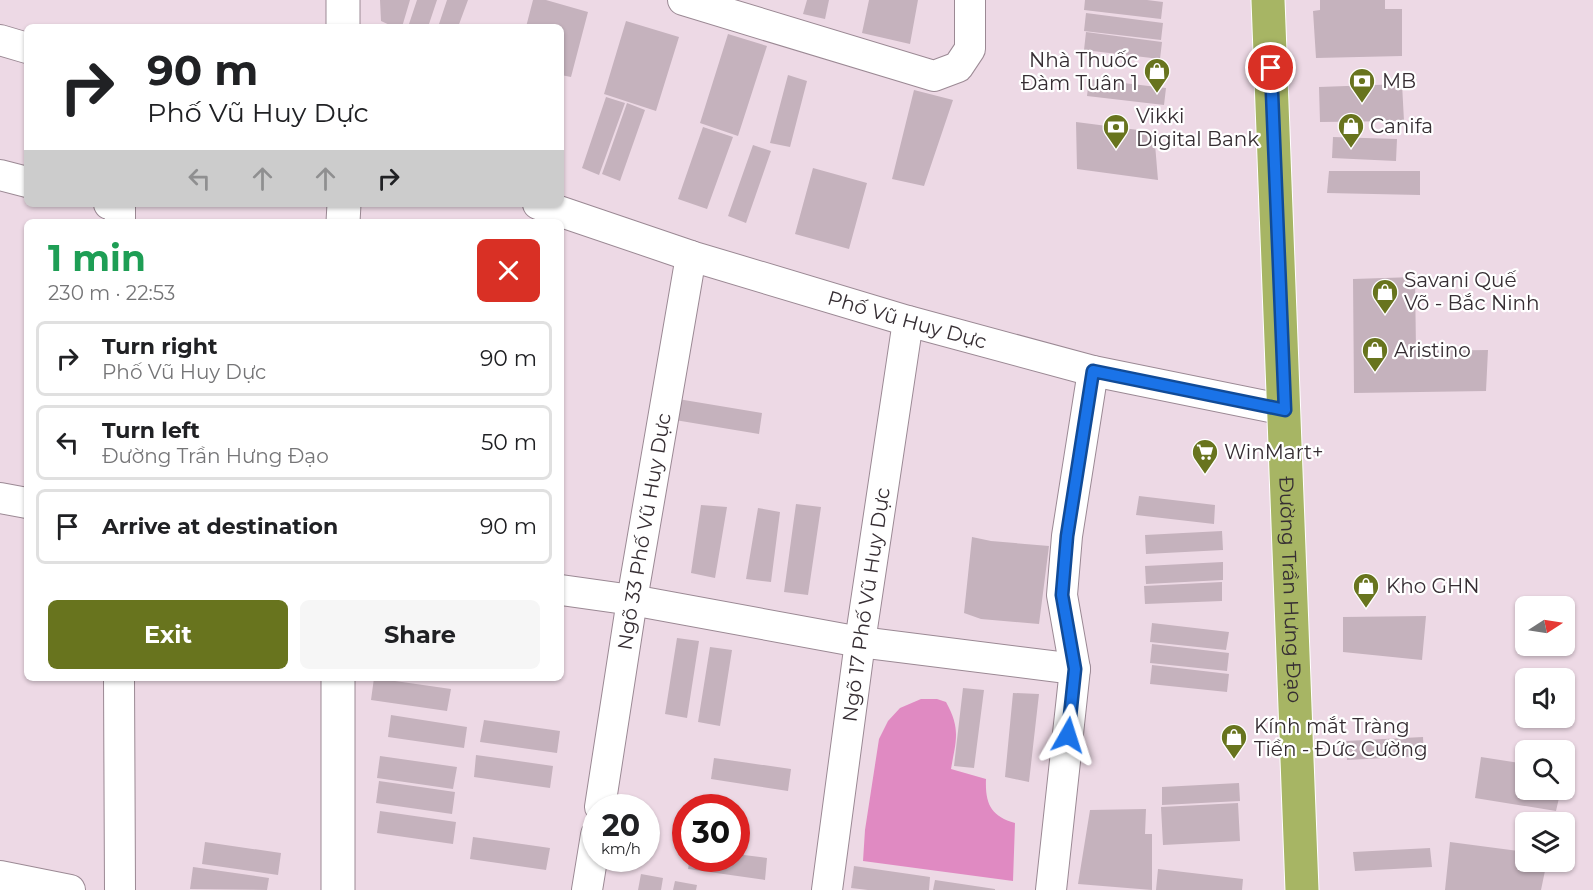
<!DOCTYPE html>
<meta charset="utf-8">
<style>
:root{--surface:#fff;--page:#f6f6f6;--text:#202124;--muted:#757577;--line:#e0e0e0;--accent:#68741e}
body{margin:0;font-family:Montserrat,sans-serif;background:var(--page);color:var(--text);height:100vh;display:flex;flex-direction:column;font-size:22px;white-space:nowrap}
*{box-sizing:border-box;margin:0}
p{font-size:20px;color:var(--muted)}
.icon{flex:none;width:33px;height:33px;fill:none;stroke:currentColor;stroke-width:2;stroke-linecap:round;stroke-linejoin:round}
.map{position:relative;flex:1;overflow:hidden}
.details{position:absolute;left:24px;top:219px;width:540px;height:462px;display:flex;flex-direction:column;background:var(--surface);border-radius:9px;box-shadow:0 2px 4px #0004}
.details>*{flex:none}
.hud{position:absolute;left:24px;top:24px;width:540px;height:183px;border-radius:9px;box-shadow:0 2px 4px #0004;background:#fff;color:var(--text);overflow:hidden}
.needle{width:39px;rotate:78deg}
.controls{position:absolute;left:1515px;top:596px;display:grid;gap:12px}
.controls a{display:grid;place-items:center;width:60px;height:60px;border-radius:9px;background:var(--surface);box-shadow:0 2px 4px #0004;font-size:30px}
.speed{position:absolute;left:582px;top:794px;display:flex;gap:12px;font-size:30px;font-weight:700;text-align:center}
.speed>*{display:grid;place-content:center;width:78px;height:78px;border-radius:50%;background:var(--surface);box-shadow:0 2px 4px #0004;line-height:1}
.speed small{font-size:15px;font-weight:400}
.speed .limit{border:9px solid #d22;background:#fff;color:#111}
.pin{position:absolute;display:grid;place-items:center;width:51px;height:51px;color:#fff;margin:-26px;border:3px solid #fff;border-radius:50%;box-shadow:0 2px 6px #0007}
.me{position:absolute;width:66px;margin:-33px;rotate:6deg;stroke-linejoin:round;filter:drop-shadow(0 0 4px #0008)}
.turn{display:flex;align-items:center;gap:21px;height:126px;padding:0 24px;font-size:27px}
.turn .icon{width:78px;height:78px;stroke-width:2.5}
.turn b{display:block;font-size:42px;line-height:51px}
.lanes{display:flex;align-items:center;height:57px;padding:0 24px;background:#0003;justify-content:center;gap:30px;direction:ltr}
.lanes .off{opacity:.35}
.round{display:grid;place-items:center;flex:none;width:63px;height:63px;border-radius:9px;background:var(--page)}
.head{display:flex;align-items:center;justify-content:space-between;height:102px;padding:0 24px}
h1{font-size:36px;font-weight:700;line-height:45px;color:#1e9e55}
.cta{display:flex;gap:12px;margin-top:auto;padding:12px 24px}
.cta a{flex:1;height:69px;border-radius:9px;background:var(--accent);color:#fff;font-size:24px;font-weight:700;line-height:69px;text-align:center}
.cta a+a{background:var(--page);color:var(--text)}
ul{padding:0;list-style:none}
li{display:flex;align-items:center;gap:18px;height:75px;margin:0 12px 9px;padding:0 12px;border:3px solid var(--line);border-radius:9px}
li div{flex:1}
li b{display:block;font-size:22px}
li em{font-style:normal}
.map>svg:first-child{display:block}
.water{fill:#e08ac2}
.building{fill:#c5b2bd}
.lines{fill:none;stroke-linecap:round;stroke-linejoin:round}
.street-casing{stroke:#9b8994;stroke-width:32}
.secondary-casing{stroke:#9b8994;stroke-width:35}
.highway-casing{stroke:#fff;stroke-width:35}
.street{stroke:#fff;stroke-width:30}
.secondary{stroke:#fff;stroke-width:33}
.highway{stroke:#a7b564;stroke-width:33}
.route-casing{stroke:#114b97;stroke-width:15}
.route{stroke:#1a73e8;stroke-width:10}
.labels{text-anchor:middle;stroke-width:4.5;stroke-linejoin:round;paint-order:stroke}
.poi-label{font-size:20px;fill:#362e33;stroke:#fff;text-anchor:start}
.street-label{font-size:20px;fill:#362e33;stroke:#fff}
</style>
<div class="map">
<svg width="1593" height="890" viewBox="0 0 1593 890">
<rect width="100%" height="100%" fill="#edd9e5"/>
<path class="water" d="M921,699h16l9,3c15,27 10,38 5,67l35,10c-1,25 5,37 29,44l-2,58 -150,-20 2,-31 14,-91 9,-18 12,-13z"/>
<path class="building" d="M380,0h30l-8,27h-8l-13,-6z
M417,0h20l-9,27h-20z
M447,0h21l-10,27h-20z
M533,0h13l42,12 -17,65 -10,-2v-48h-35z
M807,0h22l-4,19 -22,-5z
M869,0h49l-8,44 -48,-11z
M1085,0h62l16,2 -2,17 -77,-9z
M1320,0h65v9h17v47l-86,2 -3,-47 7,-1z
M1086,13l77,10 -2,17 -77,-9z
M626,21l53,16 -23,74 -52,-17z
M1086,32l76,10 -2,17 -76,-9z
M728,34l39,12 -29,90 -38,-13z
M788,75l19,6 -17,66 -20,-4z
M1089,79l77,9 -2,17 -77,-9z
M1402,84l2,37 -84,1 -1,-35z
M914,90l39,10 -29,86 -32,-7z
M606,97l19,6 -26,72 -17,-7z
M627,103l18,7 -25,71 -18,-7z
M1076,122l78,10 4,48 -81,-11z
M703,127l30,10 -26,72 -29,-10z
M1333,137l64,2 -1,22 -64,-3z
M753,145l18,6 -25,72 -18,-7z
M813,168l54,15 -18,66 -54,-15z
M1329,171h91v24l-93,-2z
M1415,277l1,74 72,-1 -2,41 -132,2 -1,-114z
M678,399l84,14 -3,21 -84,-14z
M1139,496l76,9 -1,19 -78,-9z
M796,504l25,3 -13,88 -24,-3z
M701,505l26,2 -12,71 -24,-5z
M758,508l22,4 -9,70 -25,-3z
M1222,531l1,19 -77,4 -1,-19z
M972,537l19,4 58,5 -10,78 -58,-5 -17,-6z
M1223,562v18l-77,4 -1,-18z
M1222,582v19l-77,3 -1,-18z
M1426,616l-4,44 -79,-8v-35z
M1152,623l77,9 -3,18 -76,-8z
M677,638l22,3 -12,77 -22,-4z
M1152,644l77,9 -2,18 -77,-8z
M710,647l22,3 -12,76 -22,-4z
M1152,665l77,9 -2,18 -77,-8z
M374,678l77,11 -4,22 -76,-11z
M963,688l21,2 -10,78 -20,-2z
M1013,693l26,1 -10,88 -24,-5z
M391,715l76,12 -3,21 -76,-11z
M484,720l76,11 -3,22 -77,-11z
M1423,737l1,19 -77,4 -1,-19z
M476,755l77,11 -3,22 -76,-11z
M380,756l77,11 -4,22 -76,-11z
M1481,757l45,7v25h35l-5,22 -81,-13z
M714,758l77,11 -3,22 -77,-12z
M379,781l76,11 -3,22 -76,-11z
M1239,783l1,18 -78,4v-18z
M1238,803l2,38 -77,4 -2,-38z
M1146,809l-1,25h7v56l-74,-6 12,-74z
M380,811l76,11 -3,22 -76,-11z
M473,837l77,11 -4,22 -76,-11z
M205,842l76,11 -3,22 -76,-11z
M1450,842l76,10v9h21l-6,29h-96z
M1430,848l2,19 -77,4 -2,-19z
M736,854l31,4 -2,22 -77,-11 2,-11h46z
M854,866l76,11 -1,13h-61l-17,-2z
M193,867l76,11 -2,12 -77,-1z
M1158,869l85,10 -1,11h-86z
M641,874l22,4 -2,12h-23z
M935,880l60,9v1h-62z
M675,881l22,4 -1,5h-23z"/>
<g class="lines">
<g class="street-casing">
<g id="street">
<path d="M683,0l251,76 24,-9 12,-18v-49"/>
<path d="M0,40l27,8"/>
<path d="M0,175l27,7"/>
<path d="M109,204l11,3v15"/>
<path id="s1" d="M538,204l153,52 217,65 185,50 192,39"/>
<path d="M0,498l27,5"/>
<path d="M561,590l71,10 228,42 215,27"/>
<path d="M119,678l1,212"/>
<path id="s2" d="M600,807l32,-207 59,-344"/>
<path d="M0,876l70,14"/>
<path d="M587,890l9,-55"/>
<path id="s3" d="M827,890l33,-248 48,-321"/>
<path d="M1051,890l24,-221 -13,-74 5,-59 26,-165"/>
</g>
</g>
<g class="secondary-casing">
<path id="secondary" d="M343,0v27
M343,222l1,-18
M338,678v212"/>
</g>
<g class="highway-casing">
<g id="highway">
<path id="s4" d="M1268,0l34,890"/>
</g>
</g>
<use href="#street" class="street"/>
<use href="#secondary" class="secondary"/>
<use href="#highway" class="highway"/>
</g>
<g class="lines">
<g class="route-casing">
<path id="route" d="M1068,735l7,-66 -13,-74 5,-59 26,-165 192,39 -14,-342"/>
</g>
<use href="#route" class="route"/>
</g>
<defs>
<g id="shop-pin" transform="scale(1.35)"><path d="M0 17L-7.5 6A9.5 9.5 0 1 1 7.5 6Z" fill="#68741e" stroke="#fff"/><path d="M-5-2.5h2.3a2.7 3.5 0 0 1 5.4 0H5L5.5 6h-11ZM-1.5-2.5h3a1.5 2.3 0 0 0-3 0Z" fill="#fff"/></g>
<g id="bank-pin" transform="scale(1.35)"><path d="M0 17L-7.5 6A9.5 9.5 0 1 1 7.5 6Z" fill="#68741e" stroke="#fff"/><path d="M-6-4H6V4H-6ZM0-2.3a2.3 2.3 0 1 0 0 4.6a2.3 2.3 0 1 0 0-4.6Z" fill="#fff"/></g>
<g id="supermarket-pin" transform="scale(1.35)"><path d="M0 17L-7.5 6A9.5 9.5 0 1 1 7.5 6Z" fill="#68741e" stroke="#fff"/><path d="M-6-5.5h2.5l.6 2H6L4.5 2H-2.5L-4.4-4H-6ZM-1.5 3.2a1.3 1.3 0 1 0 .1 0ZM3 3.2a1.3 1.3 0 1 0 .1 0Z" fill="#fff"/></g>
</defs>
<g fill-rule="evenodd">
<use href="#shop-pin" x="1157" y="71"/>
<use href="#bank-pin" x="1362" y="81"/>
<use href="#shop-pin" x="1351" y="126"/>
<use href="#bank-pin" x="1116" y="127"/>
<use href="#shop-pin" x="1385" y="292"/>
<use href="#shop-pin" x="1375" y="350"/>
<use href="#supermarket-pin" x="1205" y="452"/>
<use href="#shop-pin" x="1366" y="586"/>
<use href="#shop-pin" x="1234" y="737"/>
</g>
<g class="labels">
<g class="poi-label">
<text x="1138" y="67" text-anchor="end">Nhà Thuốc<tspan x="1138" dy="23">Đàm Tuân 1</tspan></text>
<text x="1382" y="88">MB</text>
<text x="1136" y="123">Vikki<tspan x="1136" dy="23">Digital Bank</tspan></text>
<text x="1370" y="133">Canifa</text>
<text x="1404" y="287">Savani Quế<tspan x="1404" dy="23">Võ - Bắc Ninh</tspan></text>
<text x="1394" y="357">Aristino</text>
<text x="1224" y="459">WinMart+</text>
<text x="1386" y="593">Kho GHN</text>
<text x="1254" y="733">Kính mắt Tràng<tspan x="1254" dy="23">Tiền - Đức Cường</tspan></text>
</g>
<g class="street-label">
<text dy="7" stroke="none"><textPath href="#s1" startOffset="387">Phố Vũ Huy Dực</textPath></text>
<text dy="7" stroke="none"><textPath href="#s2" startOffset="279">Ngõ 33 Phố Vũ Huy Dực</textPath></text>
<text dy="7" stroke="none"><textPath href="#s4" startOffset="590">Đường Trần Hưng Đạo</textPath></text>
<text dy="7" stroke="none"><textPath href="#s3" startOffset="288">Ngõ 17 Phố Vũ Huy Dực</textPath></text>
</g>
</g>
</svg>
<div class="controls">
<a><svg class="needle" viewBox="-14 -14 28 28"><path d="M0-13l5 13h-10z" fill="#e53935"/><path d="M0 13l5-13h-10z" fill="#757577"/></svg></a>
<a><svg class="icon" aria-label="sound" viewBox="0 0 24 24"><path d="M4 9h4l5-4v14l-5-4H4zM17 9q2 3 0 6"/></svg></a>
<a><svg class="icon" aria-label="search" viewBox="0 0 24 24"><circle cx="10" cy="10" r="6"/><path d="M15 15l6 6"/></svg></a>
<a><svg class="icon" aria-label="layers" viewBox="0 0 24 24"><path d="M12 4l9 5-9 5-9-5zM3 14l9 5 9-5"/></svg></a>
</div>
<div class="speed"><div>20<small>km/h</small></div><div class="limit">30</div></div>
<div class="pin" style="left:1271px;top:68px;background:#d93025"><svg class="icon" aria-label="arrive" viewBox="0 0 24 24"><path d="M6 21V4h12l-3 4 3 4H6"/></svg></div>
<svg class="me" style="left:1068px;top:735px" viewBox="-20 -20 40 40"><path d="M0-17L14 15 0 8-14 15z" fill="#1a73e8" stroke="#fff" stroke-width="4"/></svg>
<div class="hud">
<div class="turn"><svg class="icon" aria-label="right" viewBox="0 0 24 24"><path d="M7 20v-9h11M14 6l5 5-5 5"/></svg><div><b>90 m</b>Phố Vũ Huy Dực</div></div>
<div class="lanes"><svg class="icon off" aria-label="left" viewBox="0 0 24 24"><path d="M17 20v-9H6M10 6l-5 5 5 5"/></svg><svg class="icon off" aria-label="ahead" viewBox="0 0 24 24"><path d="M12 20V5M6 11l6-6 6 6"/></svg><svg class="icon off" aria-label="ahead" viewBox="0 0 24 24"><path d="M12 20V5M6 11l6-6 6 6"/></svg><svg class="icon" aria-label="right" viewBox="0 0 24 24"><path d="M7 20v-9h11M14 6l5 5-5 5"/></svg></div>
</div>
<section class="details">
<div class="head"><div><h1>1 min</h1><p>230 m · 22:53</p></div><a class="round" style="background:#d93025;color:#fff"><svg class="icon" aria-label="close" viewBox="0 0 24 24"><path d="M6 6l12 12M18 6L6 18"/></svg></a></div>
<ul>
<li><svg class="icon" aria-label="right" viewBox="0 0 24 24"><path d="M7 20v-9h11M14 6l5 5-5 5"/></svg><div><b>Turn right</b><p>Phố Vũ Huy Dực</p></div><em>90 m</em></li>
<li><svg class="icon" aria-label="left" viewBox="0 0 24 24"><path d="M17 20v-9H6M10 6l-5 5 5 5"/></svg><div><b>Turn left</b><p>Đường Trần Hưng Đạo</p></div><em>50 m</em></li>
<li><svg class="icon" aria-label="arrive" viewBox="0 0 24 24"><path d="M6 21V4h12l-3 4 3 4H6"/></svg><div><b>Arrive at destination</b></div><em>90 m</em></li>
</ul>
<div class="cta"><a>Exit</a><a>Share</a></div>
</section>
</div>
